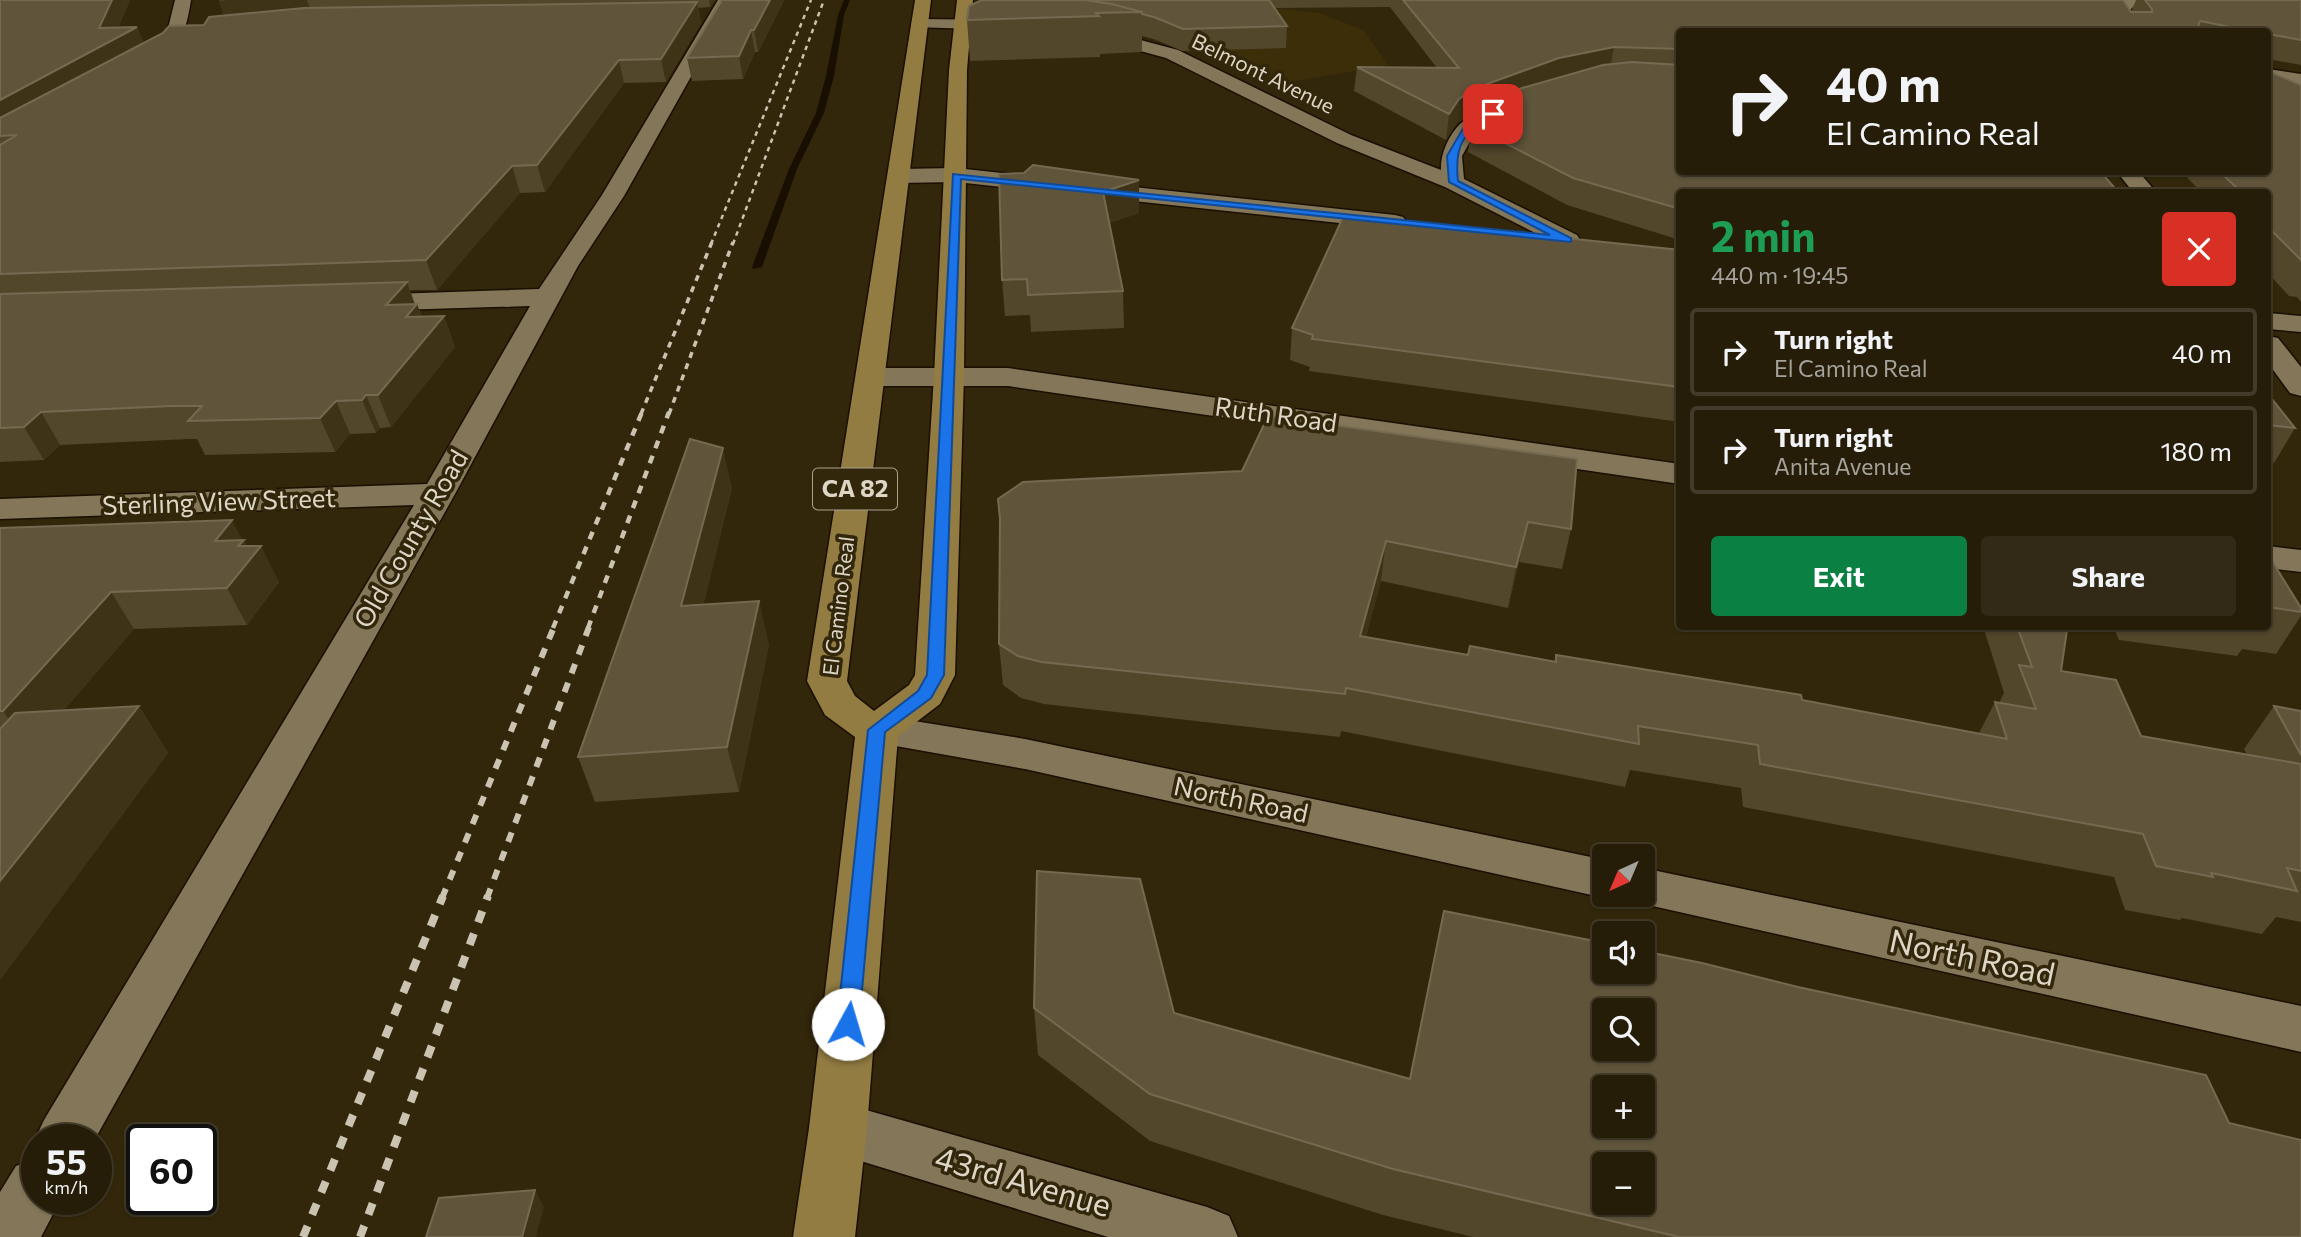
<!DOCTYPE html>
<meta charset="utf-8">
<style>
:root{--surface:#261d08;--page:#322a16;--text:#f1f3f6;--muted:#a4a29c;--line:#423b29;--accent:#0b8043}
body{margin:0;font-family:Commissioner,sans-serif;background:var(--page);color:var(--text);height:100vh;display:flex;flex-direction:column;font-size:26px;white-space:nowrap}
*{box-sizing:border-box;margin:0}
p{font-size:23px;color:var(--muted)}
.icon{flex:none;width:38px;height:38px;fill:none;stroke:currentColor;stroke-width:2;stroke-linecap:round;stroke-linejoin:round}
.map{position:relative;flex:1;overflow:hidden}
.details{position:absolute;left:1676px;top:189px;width:595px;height:441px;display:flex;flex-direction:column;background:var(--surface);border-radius:7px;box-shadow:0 2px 5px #0004,0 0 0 2px var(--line)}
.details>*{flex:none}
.banner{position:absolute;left:1676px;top:28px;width:595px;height:147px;border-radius:7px;box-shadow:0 2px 5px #0004,0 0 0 2px var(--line);background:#261d08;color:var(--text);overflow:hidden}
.needle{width:46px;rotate:224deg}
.controls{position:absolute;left:1592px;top:844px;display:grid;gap:14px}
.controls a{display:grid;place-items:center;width:63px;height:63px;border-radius:7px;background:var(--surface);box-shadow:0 2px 5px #0004,0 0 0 2px var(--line);font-size:35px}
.speed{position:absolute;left:21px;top:1124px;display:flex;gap:14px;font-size:35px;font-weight:700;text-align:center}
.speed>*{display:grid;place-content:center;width:91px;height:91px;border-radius:50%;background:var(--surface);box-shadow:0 2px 5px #0004,0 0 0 2px var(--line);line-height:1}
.speed small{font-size:18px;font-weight:400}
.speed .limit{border:4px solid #111;border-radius:10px;background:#fff;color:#111}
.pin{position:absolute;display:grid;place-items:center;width:60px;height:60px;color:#fff;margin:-30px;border-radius:14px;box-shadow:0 4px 10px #0006}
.me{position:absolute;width:77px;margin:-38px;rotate:6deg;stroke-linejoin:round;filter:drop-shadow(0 0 5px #0008)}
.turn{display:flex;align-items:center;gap:24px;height:147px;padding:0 35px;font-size:32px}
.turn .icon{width:91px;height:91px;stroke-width:2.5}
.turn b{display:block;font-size:49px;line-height:60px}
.round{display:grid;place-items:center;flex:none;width:74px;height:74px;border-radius:7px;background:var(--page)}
.headline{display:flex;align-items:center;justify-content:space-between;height:119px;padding:0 35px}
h1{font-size:42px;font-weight:700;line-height:52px;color:#1e9e55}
.action{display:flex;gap:14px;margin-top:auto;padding:14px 35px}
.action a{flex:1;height:80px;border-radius:7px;background:var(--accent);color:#fff;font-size:28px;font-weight:700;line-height:80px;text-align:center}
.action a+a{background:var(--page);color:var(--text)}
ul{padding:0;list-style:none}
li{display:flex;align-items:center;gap:21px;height:88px;margin:0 14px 10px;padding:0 21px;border:4px solid var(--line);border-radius:7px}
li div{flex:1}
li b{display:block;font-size:26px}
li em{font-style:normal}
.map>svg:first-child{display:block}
.built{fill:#3c2e08}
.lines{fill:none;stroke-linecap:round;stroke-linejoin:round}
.stream{fill:#190f00;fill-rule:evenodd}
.minor-casing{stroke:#1a0f00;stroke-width:3}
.major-casing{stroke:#1a0f00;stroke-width:3}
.minor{fill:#847759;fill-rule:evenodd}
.major{fill:#927c42;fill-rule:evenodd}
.rail-far4{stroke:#cac3b1;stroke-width:2.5;stroke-dasharray:4.5 4.5;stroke-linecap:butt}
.rail-far3{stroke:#cac3b1;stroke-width:3.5;stroke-dasharray:6 6;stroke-linecap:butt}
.rail-far2{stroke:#cac3b1;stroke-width:4.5;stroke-dasharray:8 8;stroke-linecap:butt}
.rail-far1{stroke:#cac3b1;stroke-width:6;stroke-dasharray:10 10;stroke-linecap:butt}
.rail{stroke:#cac3b1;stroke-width:8;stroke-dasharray:12 12;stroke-linecap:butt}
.wall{fill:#52462b}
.shaded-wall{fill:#3f3317}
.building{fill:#60553b;stroke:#746a51;stroke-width:2;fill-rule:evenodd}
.route{fill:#1a73e8;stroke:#114b97;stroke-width:2}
.labels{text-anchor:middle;stroke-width:7;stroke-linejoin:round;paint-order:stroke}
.far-street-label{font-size:21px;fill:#ddd6c6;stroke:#32270a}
.shield{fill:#32270a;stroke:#aaa28e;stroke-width:2}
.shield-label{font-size:24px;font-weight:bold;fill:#ddd6c6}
.street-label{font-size:26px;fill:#ddd6c6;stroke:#32270a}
.near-street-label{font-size:32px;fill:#ddd6c6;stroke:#32270a}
</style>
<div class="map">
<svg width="2301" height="1237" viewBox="0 0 2301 1237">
<rect width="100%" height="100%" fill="#32270a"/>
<path class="built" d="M1245,5l75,8 43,17 25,35 -121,21 -61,-30 -73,-23z"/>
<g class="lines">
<path class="stream" d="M844,0h6l-6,15 -10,61 -10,37 -27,56 -35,98 -9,2 -1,-2 37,-98 27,-56 10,-37 12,-61z"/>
<g class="minor-casing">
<path id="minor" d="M175,0h16c-4,25 -8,45 -31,59 -7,4 -13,7 -21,5l-3,-4 3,-4 27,-20z
M718,0h16l-110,196 -46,70 -123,228 -360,645h-58v4l-2,-4 9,-19 370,-615 -414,14v-20l427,-15 103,-178 -168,5 -9,-2 -4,-6 4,-6 9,-2 177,-6 63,-94z
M2123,0h17l-13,13 14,19h-17l-14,-19z
M919,19l89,1 8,5 -8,5 -95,-3 -2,-3 2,-3z
M1092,27l86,23 173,85 90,35c-1,-16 8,-35 19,-46 9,-9 56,-28 68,-25l3,4 -3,4 -52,24 -14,25 2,23 113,56 3,5 -3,5 -9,2 -9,-2 -114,-58 -108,-44 -171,-85 -80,-22 -2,-4z
M2268,69l33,5v12l-33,-7z
M956,168l439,47 8,2 4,5 -4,5 -8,2 -439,-47 -57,1 -8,-2 -3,-5 3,-5 8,-2z
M2117,172h22l17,20h-23z
M2268,313l33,3v16l-33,-3z
M2268,336l10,2 23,29v29l-11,-3 -22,-30z
M871,368h137l672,96v20l-672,-98h-137l-10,-3 -5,-6 5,-6z
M2268,546l33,4v22l-33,-4z
M877,715l148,24 580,121v34h10l-10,4 -580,-129 -163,-29 -6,-10 6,-10z
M1643,868l658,138v46l-675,-152 -3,-6h20z
M838,1102l369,105 22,9 9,21h-130l-270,-83 -20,-7 -9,-19 9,-19z
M37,1158v41h24l-20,38h-41v-45l16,-26z"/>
</g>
<g class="major-casing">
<path id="major" d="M915,0h16l-84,681 8,15 19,15 35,-26 6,-10 19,-299 15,-306 8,-70h16l-6,70 -3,306 -9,299 -15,29 -42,32 -31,392 -12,109h-62l16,-109 46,-391 -30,-22 -18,-34z"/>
</g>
<use href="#minor" class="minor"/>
<use href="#major" class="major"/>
<path class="rail-far4" d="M711,244l100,-244
M733,244l91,-244"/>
<path class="rail-far3" d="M641,414l71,-172
M669,414l64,-172"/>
<path class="rail-far2" d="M553,628l89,-216
M588,628l81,-216"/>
<path class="rail-far1" d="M442,898l112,-271
M487,898l102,-271"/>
<path class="rail" d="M303,1237l140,-341
M360,1237l128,-341"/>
</g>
<path class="wall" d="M0,0h130l-12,28 26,15 60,-18 20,-10 -5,-15h497l-6,7 -12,1 3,15 -35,59 -42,1 -79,109 -25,1 -83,97h-27l5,14h2l5,13 22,-1 11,31 -64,80 -11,1 -4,5 -26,1 -15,18 -130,3 -8,-16h-8l-129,6 -16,15 -44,2z
M784,0l-26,52h-3l-12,27 -51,2 -5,-23z
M982,0h1141l8,12 5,-12h165v65l-33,-6v-27h-588v208l-113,-35 -99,-53 4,-26 9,-17 -8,3 -17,12 -10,16 -92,-49 3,-24 80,1 -47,-61 -116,1 13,18 -1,22 -104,3 -28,-12 -12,-3v16l-42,2v3l-130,4 -3,-41z
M2301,85v217l-4,-5 -8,-1 -21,-23v-81h-67l-19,-20h86z
M999,174l140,39 -30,10 14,68 1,37 -93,4 -1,-17 -25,1 -3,-36z
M1680,250v172l-371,-51 1,-4 -20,-7 2,-32z
M2268,394l27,34 -21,35 -6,-1z
M1242,471l329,58 -9,40 -43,-7 -11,46 -127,-27 -15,56 102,18 86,7 2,-7 423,78 16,-31 4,1 5,-10 -21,-67h83l-5,45 80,65 106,18 -3,-5 30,-43 27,5v211l-25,-5 -14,17 -80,-16 -2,2 -55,-10 -11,-33 -371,-70 -2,-19 -111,-18 -5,17 -284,-56 -1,6 -296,-33 -23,-6 -18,-13 -4,-41 1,-117 -2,-28z
M732,488l-29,117 66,39 -30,148 -144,10 -17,-45z
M0,528l242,12 37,42 -32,43 -113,4 -70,81 75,-4 29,47 -168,227z
M2268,561l33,47v8l-25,38 -34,-5 -5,7 -118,-16 -6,-14h155z
M1034,1008l140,5 236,66 819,44 72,114h-828l-90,-22 -233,-74 -112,-86z"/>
<path class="shaded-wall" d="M112,0h18l-17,40 24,-13 10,22 -147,82v-31l99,-72z
M228,0h79l5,13 -85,9 -8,-21z
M709,0h7l-6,7z
M770,0h14l-26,52 -4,-22z
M697,2l4,21 -35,59 -5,-23z
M751,30l4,22 -12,27 -4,-23z
M1614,47l-4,23 -55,12 -82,30 -17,12 -10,16 3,-26 10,-15 17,-11 83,-30z
M619,60l5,23 -79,109 -8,-27z
M512,166l8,27 -83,97 -11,-30z
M1139,180v33l-36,12v-33z
M407,282l8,24 2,-2 11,31 16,-19 11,31 -64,80 -13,-32 8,-90z
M366,395l14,33 -4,5 -14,-33z
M336,401l14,33 -15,18 -15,-34z
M41,412l19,33 -16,15 -20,-33z
M723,448l9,40 -39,161 -12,-43z
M232,520l11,21 1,-1 8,16 9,-10 18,36 -32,43 -20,-37 -12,-47z
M1528,522l-9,40 -11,46 8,-41z
M1386,541l-5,40 -26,97 5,-42z
M111,592l23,37 -104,121 -27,-39z
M759,601l10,43 -30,148 -12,-45z
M139,706l29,47 -168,227v-99z
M535,1190l9,17 -8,30h-14z"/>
<path class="building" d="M0,0h112l-13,28 38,-1 -137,73z
M722,0h48l-16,30h-3l-12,26 -52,2z
M982,0h103l27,4 30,8 -46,1 3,3 -132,4 2,-14z
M1085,0h184l18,26 -104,3 -29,-12 -12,-3v-2l-30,-8z
M1403,0h720l8,12h21v-3l-7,-9h156v40l-33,-6v-2h-13l-55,-11 -4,11h-516v17l-66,-2 -55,11 -83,30 -17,11 -10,15 -92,-47 102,1z
M697,2l-36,57 -42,1 -82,105 -25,1 -86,94 -426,14v-129l17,-10 -17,1v-18l163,-85 6,-7 35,-1 5,-8 95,-9z
M1632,62l48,3v107h421l17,20h-438v17l-107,-31 -101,-52 8,-16 8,-6 34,-16 81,-23z
M2268,71l33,14v175l-33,-33v-35h-27l-21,-20h48z
M1033,165l106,15 -36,12 20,99 -95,4 -1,-16 -25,1 -3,-106 25,-1z
M1344,215l336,35v137l-368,-48 1,-4 -21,-7z
M407,282l-21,23 31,-1 -11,13 38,-1 -66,79h-12l-4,5 -26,1 -16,17 -132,3 14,-15h-30l-131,6 -17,15 -24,1v-134z
M2268,394l27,34 -27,-3z
M1268,416l309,43 -6,70 -43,-7 -12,45 -130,-26 -26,95 108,19 2,-9 86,16v-7l245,40 1,5 205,39 -12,-37 41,7 -17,-44 13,2 -15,-41h49l1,4 -6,41 55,9 25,56 160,28v107l-14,-3 10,23 -86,-18 2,4 -57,-11 -13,-32 -383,-70 -2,-19 -120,-19 1,18 -293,-56 -1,6 -304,-32 -23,-6 -19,-12 1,-125 -2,-20 25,-17 219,-11z
M690,439l33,9 -42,158 78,-5 -32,146 -149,10z
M232,520l-17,21 29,-1 -6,6h23l-34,42 -116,4 -108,119h-3v-183z
M2268,561h4l29,47v4l-33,-5z
M139,706l-139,175v-152l15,-16z
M2274,706l27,5v44z
M1037,871l103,8 34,134 236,66 34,-168 161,32v28h38v-20l59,12 96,24 408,88 23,48 72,17v97h-622l-286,-68 -243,-75 -116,-86zM1605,1010h38v38h-38zM1605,1087h38v38h-38zM1605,1164h38v38h-38z
M535,1190l-13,47h-96l13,-39z"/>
<path class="route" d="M1493,111l3,4c-33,18 -42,28 -38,66l113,57v4l-610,-63 -17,496 -13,23 -46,34 -26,292 -3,7 -8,3 -7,-3 -4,-7 31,-294 50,-39 9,-16 26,-501 597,61 -101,-53 -2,-26 17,-29z"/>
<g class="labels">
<g class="far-street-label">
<text transform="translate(1263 74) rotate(26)" y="7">Belmont Avenue</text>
<text transform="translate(839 606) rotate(-83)" y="7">El Camino Real</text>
</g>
<rect class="shield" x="813" y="468.5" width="84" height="41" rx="5"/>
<g class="shield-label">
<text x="855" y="497">CA 82</text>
</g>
<g class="street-label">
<text transform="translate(1276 415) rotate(8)" y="9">Ruth Road</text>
<text transform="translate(219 502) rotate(-2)" y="9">Sterling View Street</text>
<text transform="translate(411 539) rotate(-60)" y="9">Old County Road</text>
<text transform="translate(1241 800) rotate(12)" y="9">North Road</text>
</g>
<g class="near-street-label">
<text transform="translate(1972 958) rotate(12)" y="11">North Road</text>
<text transform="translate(1023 1182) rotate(16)" y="11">43rd Avenue</text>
</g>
</g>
</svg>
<div class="controls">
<a><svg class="needle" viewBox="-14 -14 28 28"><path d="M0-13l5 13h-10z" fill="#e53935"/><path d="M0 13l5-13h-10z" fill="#a4a29c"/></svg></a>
<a><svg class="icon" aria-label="sound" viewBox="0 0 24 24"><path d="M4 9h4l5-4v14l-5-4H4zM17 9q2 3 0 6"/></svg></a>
<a><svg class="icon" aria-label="search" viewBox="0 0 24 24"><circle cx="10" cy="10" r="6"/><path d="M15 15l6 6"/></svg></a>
<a>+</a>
<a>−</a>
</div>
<div class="speed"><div>55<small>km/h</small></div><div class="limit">60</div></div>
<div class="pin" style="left:1493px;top:114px;background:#d93025"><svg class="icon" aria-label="arrive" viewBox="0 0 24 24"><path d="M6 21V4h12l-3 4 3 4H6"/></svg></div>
<svg class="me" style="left:848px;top:1024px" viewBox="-20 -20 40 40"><circle r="19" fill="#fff"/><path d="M0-13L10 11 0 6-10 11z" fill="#1a73e8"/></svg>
<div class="banner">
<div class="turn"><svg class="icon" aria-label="right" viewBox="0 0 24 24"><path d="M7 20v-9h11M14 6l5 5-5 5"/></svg><div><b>40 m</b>El Camino Real</div></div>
</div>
<section class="details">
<div class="headline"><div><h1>2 min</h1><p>440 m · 19:45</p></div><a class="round" style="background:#d93025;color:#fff"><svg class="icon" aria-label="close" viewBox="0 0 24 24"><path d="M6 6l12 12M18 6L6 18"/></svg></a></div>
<ul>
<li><svg class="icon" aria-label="right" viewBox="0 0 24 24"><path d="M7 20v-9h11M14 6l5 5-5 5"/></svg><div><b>Turn right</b><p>El Camino Real</p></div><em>40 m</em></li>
<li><svg class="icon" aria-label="right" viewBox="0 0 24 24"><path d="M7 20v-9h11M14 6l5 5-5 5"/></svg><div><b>Turn right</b><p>Anita Avenue</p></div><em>180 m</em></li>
</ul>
<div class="action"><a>Exit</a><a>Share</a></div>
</section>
</div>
